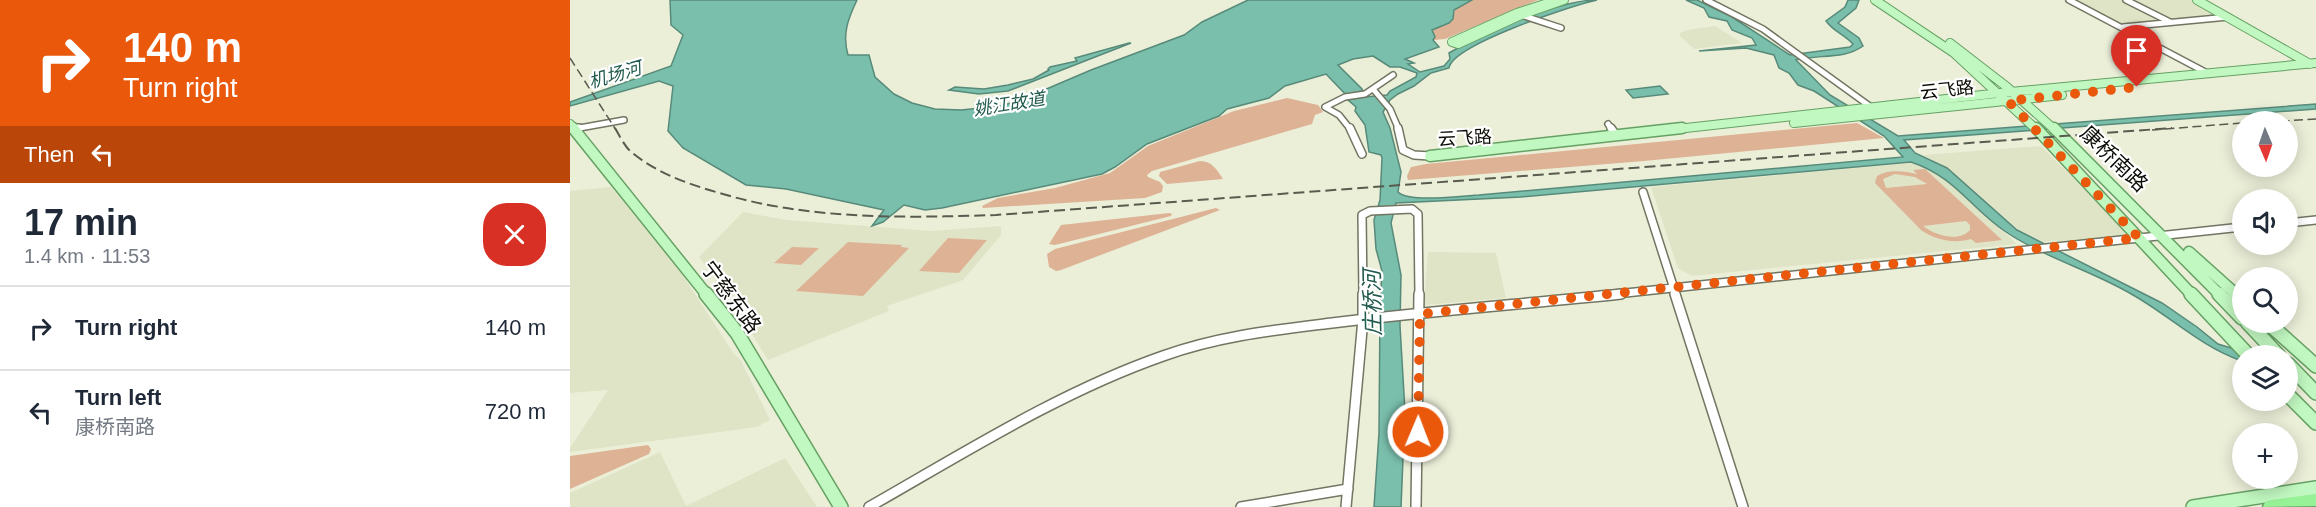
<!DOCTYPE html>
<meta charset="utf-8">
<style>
:root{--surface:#fff;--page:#f2f2f3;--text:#1f2937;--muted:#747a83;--line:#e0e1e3}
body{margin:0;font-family:Arial,"Noto Sans SC",sans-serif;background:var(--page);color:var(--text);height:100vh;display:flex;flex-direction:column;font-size:22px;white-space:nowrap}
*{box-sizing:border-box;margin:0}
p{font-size:20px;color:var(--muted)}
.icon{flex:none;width:33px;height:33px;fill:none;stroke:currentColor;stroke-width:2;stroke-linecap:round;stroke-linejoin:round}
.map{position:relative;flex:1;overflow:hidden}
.drawer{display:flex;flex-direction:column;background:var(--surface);width:570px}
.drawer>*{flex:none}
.top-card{background:#ea580c;color:#fff;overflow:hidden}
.needle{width:39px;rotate:178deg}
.buttons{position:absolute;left:1662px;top:111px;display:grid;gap:12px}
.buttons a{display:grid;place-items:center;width:66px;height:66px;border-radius:50%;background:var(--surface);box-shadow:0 3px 15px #0003;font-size:30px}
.pin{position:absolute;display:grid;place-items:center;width:51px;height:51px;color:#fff;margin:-62px -26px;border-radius:50% 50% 50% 0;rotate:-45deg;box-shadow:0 0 6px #0007}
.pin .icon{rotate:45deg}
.me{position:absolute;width:66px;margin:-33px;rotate:1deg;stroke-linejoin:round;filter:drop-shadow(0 0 4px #0008)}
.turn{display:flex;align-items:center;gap:21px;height:126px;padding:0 24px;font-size:27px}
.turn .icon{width:78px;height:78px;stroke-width:2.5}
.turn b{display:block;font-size:42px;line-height:51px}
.then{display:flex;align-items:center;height:57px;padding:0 24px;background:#0003;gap:12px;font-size:22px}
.round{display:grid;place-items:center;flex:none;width:63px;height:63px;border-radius:24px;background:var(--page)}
.summary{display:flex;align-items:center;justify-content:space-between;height:102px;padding:0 24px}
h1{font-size:36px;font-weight:600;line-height:45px}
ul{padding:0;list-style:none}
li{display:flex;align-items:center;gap:18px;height:84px;padding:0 24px;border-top:2px solid var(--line)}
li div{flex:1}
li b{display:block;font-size:22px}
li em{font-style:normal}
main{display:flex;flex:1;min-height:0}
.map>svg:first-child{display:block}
.built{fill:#dfe4c6}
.green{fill:#deb295;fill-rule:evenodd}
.water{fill:#79bfab;stroke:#588a7a;stroke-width:1.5;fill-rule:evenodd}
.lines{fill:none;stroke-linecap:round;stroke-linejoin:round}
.minor-far2-casing{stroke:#727561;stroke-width:8}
.minor-far1-casing{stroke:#727561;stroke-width:10}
.minor-casing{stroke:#727561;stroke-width:12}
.major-far2-casing{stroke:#66a164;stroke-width:10}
.major-far1-casing{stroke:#66a164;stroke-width:13}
.major-casing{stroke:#66a164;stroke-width:16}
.highway-casing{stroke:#66a164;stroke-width:3}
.minor-far2{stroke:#fff;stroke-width:5}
.minor-far1{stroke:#fff;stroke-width:7}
.minor{stroke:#fff;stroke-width:9}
.major-far2{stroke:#c1f7c0;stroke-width:8}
.major-far1{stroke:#c1f7c0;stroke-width:10}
.major{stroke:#c1f7c0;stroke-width:13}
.highway{fill:#97f196;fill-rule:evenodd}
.rail-far1{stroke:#595b4f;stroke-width:1.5;stroke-dasharray:9 4.5;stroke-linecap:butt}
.rail{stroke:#595b4f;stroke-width:2;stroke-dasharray:11 5;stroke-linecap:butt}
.route{stroke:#ea580c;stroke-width:10;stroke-dasharray:0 18}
.labels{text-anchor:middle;stroke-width:4.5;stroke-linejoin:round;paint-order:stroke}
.far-water-label{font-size:18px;font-style:italic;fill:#225b4d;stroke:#fff}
.far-street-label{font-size:18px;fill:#0c0d06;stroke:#fff}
.street-label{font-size:21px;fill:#0c0d06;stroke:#fff}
.water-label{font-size:22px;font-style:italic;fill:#225b4d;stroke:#fff}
</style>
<main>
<section class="drawer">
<div class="top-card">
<div class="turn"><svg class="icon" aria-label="right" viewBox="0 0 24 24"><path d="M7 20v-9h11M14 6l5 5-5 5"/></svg><div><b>140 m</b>Turn right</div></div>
<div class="then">Then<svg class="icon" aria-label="left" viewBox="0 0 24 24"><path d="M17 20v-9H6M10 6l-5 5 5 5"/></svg></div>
</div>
<div class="summary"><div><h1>17 min</h1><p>1.4 km · 11:53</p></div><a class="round" style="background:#d93025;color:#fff"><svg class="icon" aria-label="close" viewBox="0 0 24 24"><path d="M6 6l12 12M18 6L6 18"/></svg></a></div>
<ul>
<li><svg class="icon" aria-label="right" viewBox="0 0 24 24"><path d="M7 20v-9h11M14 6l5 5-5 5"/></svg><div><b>Turn right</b></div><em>140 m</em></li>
<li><svg class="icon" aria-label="left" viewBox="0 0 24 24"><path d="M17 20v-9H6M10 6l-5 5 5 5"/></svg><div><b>Turn left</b><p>康桥南路</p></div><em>720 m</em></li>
</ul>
</section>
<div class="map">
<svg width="1746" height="507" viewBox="0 0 1746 507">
<rect width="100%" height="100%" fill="#ebefd8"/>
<path class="built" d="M1505,0h117l34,18 -101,10z
M1145,26l27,17 -48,6 -14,-13v-3l8,-3z
M1471,146l84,84v3l-8,4 -73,5 -24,-11 -72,-63 -25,-13z
M1342,163l13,4 19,11 73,66 -325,32 -14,-8 -27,-81z
M41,187l65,78 58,89 6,5 30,61 -13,7 -187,25v-4l38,-58 -38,3v-202z
M173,212l43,8 145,11 70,-5v9l-38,45 -76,26 2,5 -121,49 -26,-42 -43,-61z
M858,252l68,1 10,45 -82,7z
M90,452l26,54 99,-48 32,49h-247v-14z"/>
<path class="green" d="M903,0h65l-93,39 -11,1 -1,-10c16,-9 17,0 22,-20z
M717,98l31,7 5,7 -8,3 -3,9 -160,47 -5,4 1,2 12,5 3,4 -1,6 -17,6 -162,10 -1,-2 16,-8 57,-10 55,-15 38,-27 86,-35z
M1287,123l27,15 -240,23 -236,19 -1,-4 4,-9 15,-3z
M630,161c12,0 17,9 23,18l-56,5 -8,-8 1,-4z
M1355,169l77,71 -26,3 -5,-4c-16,5 -36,1 -50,-9l-46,-47 2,-7c12,-7 26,-5 40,-2l-4,-4zM1325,174l20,3 12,7 -41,4 -3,-9zM1396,221l4,4v5c-12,13 -35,5 -47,-4z
M646,208l4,2 -159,60 -5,1 -7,-4 -2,-13 8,-5z
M599,213l3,1 -1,2 -116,29 -6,-1 12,-19z
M378,238l39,2 -28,33 -40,-2z
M278,242l54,3 -1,2 8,1 -46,48 -67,-5z
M222,247l27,1 -18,17 -27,-2z
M78,445l3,4 -2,5 -79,35v-33z"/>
<path class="water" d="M100,0h187c-9,19 -15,34 -9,55h21l6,22 19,17 18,9 23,6 26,1 40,-4 22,-7 68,-29 93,-35 18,-13 46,-22h224l-18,10 -1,9 -4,4 -17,7 3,7 -2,3 6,7 -34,12 9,4 -6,1 12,8 24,-6 6,-7 -1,-6c33,-20 110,-53 148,-53 -24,5 -145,45 -148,68l-18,5 -17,13 -16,8 -8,6 -7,12 7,16 11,44 -3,20c10,11 65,4 81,3l424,-38 -19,-21 -70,-45 -16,-6 -9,-12 -10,-5 -5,-13 -28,-7 -47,3 57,-6 -4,-7 -20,-8 -5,-9 -18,-4 -5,-9 -18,-8h11l35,17 58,38 60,-8 3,-3c-8,-9 -20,-13 -27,-23l19,-14 3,-7h11l-3,8 -18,15 21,15 4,8c-19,14 -45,8 -67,14l34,35 68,41 418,-32v5l-412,31 11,13 32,15 70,62 145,73 35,24 21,17 36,11 -12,1v5c-41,-14 -72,-45 -109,-66 -40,-24 -88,-37 -127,-63 -36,-24 -50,-55 -95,-70l-390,35 -125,6 -5,20 10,52 -1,51 5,85 -4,96h-27l5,-74 1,-127 2,-35 -6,-22 -2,-29 6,-20 2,-42 -1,-3 -12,-3 -4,-27 -10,-14 1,-4 -8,-7 1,-2 -23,-24 -41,12 -16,12 -42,11 -8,7 -72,28 -32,23 -13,7 -160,34 -17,2 -21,-5 -21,17 -11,4 12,-16 -98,-21 -40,-4 -63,-37 -15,-17 5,-45 -14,-5 -89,25v-4l101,-36 12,-31 -12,-10zM803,56l17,11h10l17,6 -1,4 -26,14 -3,4 -22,2 -3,-8 -24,-24 15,-6z
M559,43h2l-123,48 -29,3 -30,-4 6,-3 29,2 24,-4 25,-6 16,-9 -1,-1 2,-2 27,-6 -2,-3z
M1090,86l8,8 -35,4 -7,-8z"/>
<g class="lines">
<g class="minor-far2-casing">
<path id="minor-far2" d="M1136,0l57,29 108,78
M1499,0l140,74
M1556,0l44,22
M948,14l43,14
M1553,27l105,-10
M803,89l17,20 9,21
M1038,124l4,6
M4,129l50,-9
M781,130l-12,-15 -14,-8 20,-10 20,-3 28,-19"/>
</g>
<g class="minor-far1-casing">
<path id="minor-far1" d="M780,128l12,26
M828,128l5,22 11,5 16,1
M1041,128l5,7
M4,129l5,-1
M1073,192l33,103
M1718,223l28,-3
M793,295l-1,-80 8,-4 42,-2 6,5 1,81
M1037,295l635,-68"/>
</g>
<g class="minor-casing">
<path id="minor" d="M1105,294l68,213
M299,507c95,-54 191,-115 294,-151 55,-20 112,-26 169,-33 96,-12 193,-19 289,-29
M671,507l107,-18
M776,507l17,-188v-25
M846,507l3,-213"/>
</g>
<g class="major-far2-casing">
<path id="major-far2" d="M987,0l-40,13 -65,29 6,2 63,-29 43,-15
M1305,0l79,53 83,77
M1627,0l113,64
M1380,43l57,44 48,43
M1224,123l268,-28
M0,124l5,6
M1098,130l332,-37 316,-30"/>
</g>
<g class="major-far1-casing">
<path id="major-far1" d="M3,128l134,167
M1466,128l156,167
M1484,128l166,167
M860,156l252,-28
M1619,252l48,43"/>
</g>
<g class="major-casing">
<path id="major" d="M136,294l31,39 104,174
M1621,294l58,62
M1649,294l23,24
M1665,294l7,6
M1677,322l32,34
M1697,322l49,44
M1718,364l28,29
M1718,395l28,28
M1623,507l123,-19"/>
</g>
<g class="highway-casing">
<path id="highway" d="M1746,494v12l-53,1 2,-5 6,-2z"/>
</g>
<use href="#minor-far2" class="minor-far2"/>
<use href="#minor-far1" class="minor-far1"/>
<use href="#minor" class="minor"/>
<use href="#major-far2" class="major-far2"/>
<use href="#major-far1" class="major-far1"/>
<use href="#major" class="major"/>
<use href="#highway" class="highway"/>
<path class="rail-far1" d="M0,58l46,72
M1697,122l49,-3
M1582,130l90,-7"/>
<path class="rail" d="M45,128c4,7 9,17 15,23 25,21 55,32 86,41 91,28 186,26 280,23l1176,-87"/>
</g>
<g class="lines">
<path class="route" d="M848,432l2,-118 719,-76 -131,-137 129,-14"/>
</g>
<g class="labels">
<g class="far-water-label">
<text transform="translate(45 75) rotate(-16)" y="6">机场河</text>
<text transform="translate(439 104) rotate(-9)" y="6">姚江故道</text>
</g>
<g class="far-street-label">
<text transform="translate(1377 90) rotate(-6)" y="6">云飞路</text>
<text transform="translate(895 138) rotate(-3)" y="6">云飞路</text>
</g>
<g class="street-label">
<text transform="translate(1544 159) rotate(44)" y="7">康桥南路</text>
<text transform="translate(161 297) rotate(53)" y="7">宁慈东路</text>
</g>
<g class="water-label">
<text transform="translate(802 303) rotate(-91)" y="8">庄桥河</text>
</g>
</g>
</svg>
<div class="buttons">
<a><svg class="needle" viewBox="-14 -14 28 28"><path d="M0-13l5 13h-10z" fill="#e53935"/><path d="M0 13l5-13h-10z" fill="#747a83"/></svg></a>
<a><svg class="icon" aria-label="sound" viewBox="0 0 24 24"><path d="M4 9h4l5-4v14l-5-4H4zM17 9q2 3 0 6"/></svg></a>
<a><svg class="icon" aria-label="search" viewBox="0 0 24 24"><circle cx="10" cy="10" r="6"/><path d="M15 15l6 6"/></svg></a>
<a><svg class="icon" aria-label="layers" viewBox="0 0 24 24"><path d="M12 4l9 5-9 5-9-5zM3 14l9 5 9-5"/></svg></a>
<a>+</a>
</div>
<div class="pin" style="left:1567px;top:87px;background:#d93025"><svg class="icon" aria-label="arrive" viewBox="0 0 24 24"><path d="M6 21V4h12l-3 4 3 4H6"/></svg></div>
<svg class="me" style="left:848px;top:432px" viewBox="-20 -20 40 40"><circle r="17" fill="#ea580c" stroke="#fff" stroke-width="3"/><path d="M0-11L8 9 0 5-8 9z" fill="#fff"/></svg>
</div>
</main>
